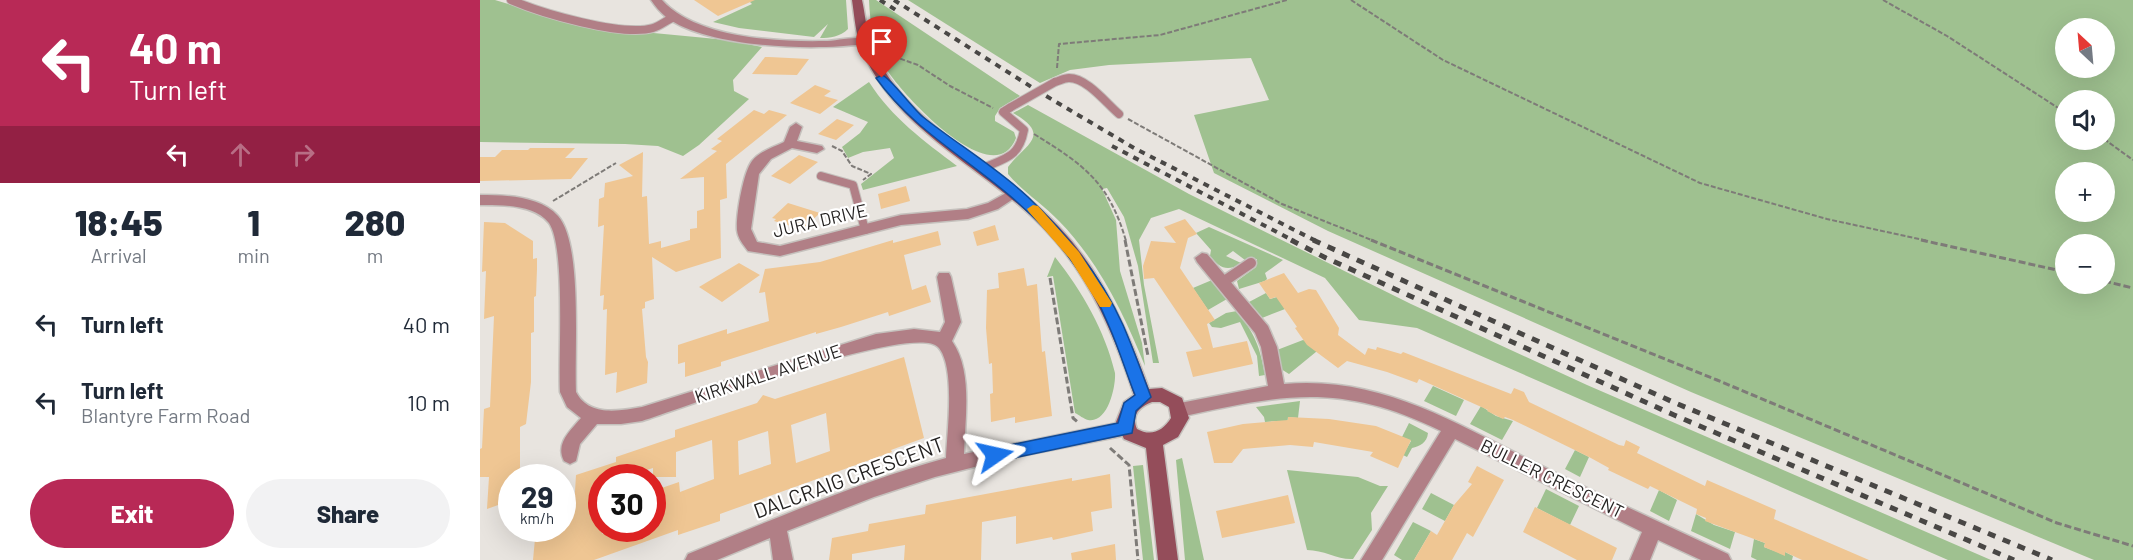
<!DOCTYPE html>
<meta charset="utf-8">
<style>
:root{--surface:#fff;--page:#f2f2f3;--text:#1f2937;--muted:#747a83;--accent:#b82956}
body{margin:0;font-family:Barlow,sans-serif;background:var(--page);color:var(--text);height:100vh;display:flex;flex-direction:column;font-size:22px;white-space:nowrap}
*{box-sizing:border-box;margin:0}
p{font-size:20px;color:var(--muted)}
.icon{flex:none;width:33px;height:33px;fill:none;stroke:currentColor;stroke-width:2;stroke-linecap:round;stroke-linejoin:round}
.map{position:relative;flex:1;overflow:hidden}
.side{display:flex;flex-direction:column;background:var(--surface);width:480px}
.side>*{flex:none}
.top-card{background:#b82956;color:#fff;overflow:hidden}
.needle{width:39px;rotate:334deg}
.fabs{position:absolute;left:1575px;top:18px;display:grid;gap:12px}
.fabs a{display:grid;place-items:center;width:60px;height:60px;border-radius:50%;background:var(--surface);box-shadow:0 6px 24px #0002;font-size:30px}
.speed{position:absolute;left:18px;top:464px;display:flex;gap:12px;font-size:30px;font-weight:700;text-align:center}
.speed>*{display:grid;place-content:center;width:78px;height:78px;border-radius:50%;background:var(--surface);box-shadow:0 6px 24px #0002;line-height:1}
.speed small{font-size:15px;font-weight:400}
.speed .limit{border:9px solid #d22;background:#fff;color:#111}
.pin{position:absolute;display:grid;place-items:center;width:51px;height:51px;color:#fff;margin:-62px -26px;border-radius:50% 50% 50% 0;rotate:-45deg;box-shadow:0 0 6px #0007}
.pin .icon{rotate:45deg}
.me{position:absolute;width:66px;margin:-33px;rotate:79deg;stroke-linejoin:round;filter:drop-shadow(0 0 4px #0008)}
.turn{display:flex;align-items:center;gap:21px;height:126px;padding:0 30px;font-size:27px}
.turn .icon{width:78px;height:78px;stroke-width:2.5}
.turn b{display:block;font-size:42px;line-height:51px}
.lanes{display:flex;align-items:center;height:57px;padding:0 30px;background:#0003;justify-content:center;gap:30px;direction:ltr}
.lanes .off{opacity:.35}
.eta{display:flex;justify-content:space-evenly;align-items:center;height:102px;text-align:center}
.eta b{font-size:36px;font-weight:800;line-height:42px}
.cta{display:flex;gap:12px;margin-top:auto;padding:12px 30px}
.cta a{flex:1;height:69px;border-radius:36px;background:var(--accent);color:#fff;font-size:24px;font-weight:800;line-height:69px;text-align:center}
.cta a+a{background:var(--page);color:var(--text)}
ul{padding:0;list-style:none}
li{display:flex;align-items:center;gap:18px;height:78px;padding:0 30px}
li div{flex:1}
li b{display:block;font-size:22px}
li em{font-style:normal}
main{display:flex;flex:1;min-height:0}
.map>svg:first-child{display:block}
.green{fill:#9fc190;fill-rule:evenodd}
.building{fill:#efc693;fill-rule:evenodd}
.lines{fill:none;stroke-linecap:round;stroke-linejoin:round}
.service-far1-casing{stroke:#c5c1bd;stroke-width:10}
.service-casing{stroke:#c5c1bd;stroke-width:13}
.minor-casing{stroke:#c5c1bd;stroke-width:3}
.secondary-casing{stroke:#c5c1bd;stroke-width:3}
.path-far1{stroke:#7e7b78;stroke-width:2;stroke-dasharray:5 2;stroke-linecap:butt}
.path{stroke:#7e7b78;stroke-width:3;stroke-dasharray:7 3;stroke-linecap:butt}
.service-far1{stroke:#b17f86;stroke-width:8}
.service{stroke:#b17f86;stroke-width:10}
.minor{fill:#b17f86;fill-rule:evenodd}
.secondary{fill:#944d5a;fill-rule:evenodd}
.rail-far1{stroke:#494745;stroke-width:4;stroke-dasharray:6 6;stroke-linecap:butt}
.rail{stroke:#494745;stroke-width:5;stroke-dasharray:8 8;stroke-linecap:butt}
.service-bridge-casing{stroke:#c5c1bd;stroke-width:10;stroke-linecap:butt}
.service-bridge{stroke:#b17f86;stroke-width:8}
.route{fill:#1a73e8;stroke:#114b97;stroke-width:1.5}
.slow{fill:#f59e0b}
.labels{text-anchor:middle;stroke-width:4.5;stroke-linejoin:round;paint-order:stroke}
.street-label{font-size:18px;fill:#252322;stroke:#fff}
.near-street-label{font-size:21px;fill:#252322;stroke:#fff}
</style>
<main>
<section class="side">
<div class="top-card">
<div class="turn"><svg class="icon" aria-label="left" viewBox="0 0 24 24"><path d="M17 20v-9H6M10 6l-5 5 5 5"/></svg><div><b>40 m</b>Turn left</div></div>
<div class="lanes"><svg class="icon" aria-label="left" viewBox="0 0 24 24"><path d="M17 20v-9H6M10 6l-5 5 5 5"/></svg><svg class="icon off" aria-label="ahead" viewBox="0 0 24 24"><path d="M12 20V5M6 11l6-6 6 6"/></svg><svg class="icon off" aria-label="right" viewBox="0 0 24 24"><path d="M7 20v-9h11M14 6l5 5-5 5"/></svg></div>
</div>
<div class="eta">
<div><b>18:45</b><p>Arrival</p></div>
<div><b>1</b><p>min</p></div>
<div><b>280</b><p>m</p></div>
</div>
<ul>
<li><svg class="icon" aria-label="left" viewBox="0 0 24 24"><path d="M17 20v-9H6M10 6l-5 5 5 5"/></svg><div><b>Turn left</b></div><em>40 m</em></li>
<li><svg class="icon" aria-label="left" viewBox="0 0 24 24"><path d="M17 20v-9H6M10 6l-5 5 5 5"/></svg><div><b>Turn left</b><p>Blantyre Farm Road</p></div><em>10 m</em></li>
</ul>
<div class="cta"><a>Exit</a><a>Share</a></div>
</section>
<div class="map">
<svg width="1653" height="560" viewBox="0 0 1653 560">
<rect width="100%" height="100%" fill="#e8e4df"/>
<path class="green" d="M0,0h15l85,26 147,14 35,7 -29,33 1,11 15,8 -50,46 -16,11 -25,-10 -33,-2 -145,-2z
M268,0h98l2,29c-8,8 -18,9 -28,9l8,-14 -14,13 -75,-9 -26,-6 39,-18z
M389,0h7l144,96 -20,12 -5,8v5l19,11 2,6c-22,57 -114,-44 -129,-68 -13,-22 -17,-45 -18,-70z
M428,0h1225v560h-39l-403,-168 -363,-161 -114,-58 -20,-58 75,-15 -18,-42 -142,7 -39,5 -30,13zM1586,28h38v40h-38zM1586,100h38v40h-38zM1586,172h38v40h-38zM1586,244h38v40h-38z
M389,82c23,36 55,59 88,84l-94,24 -2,-6 33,-26 -4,-10 -27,4 -15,6 -6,-11 18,-14 8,-11 -35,-15z
M548,105l161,89 222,110 176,81 404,175h-43l-531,-232 -58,-8 -34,-42 -146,-69 -28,9 -12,22 5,45 15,78h-6l-15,-97 -14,-49 -17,-29 -5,1 14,31 4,51 22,72 3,23c-21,-52 -46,-104 -86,-145 -16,-17 -37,-30 -51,-47v-7c17,-23 45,-31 5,-54z
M729,227l74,33 -18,13 2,6 -2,2 -26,8 -2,-8 19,-14 1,-8 -12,1 -12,-9 -7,5 15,7c-14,10 -22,4 -31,-7l1,-6 -15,-17z
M575,257c27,34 50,74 60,116 1,13 -7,51 -27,47 -4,-1 -9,-5 -13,-7l-22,-137 -6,1z
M732,280l15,19 -19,11 -15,-22z
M786,293l4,6 7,-2 8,12 -23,9 -13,-16z
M757,311c18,23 23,36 28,64l-6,1 -2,-20 -17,-34 -19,6 -9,-1 -3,-4 17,-10z
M823,340l19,7 -33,27 -8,-5 -4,-19z
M953,386l31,14 -8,16 -32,-15z
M820,401l-2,17 -10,-1 -2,16 -7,1 -1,-13 -13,1 -1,-5 -8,-10z
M1001,406l15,10 17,5 -11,19 -32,-16z
M929,423l19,10c-1,10 -8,13 -16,15l-5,9 -4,-2 8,-14 -9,-4z
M1095,450l14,7 -9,20 -15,-8z
M702,458l22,102h-19l-9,-100z
M663,465l11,95h-11l-10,-94z
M807,470l71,7 22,9h8l-17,27 1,17 -19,29c-15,1 -29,-9 -46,-9z
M1066,489l33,17 -9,19 -33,-17z
M1179,490l18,10 -8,21 -19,-10z
M951,493l23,12 -9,16 -23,-12z
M1216,514l18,11 21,7 -5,17 -39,-18z
M933,522l18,9 -17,29h-12l-8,-5z
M1274,539l11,4 -1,4 21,8v-3l8,4 -1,4h-35l-6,-3z"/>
<path class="building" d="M214,0h61l-37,16z
M285,57h4l40,2 -12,16 -45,-1z
M335,85l16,6 -7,5 14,4 -18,14 -30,-11z
M274,110l10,4 5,-4 18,5 -61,49 1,34 -7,2 1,58 -45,14 -24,-15 2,42 -9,3v6l-3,1 4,48 2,5 -1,21 -31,10 1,-21 -12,3 2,-66 -4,1 1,-15 -4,1 4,-71 -6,2 1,-28 5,-2 1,-14 28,-7 -14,-11 24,-13 -1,45 5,-1 2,48 12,-3v7l29,-8v-11l7,-1v-17l7,-2v-32l-24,2 37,-28 -6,-2 11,-8 -5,-2z
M357,119l17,6 -18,15 -18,-6z
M50,148h45l-10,10h23l-17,21 -91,2v-24h15l7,-7h26z
M319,155l19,7 -28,22 -19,-8z
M426,186l4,15 -29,8 -3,-15z
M308,203l32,10 -15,14 -5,-1 -2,2 -24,-7 2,-2 -4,-1z
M705,219l12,15 -9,4 -8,30 35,52 -8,4 6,24 34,-7 6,23 -60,13 -7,-25 16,-3 -48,-71 -10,1 -1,-13 8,-25 25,2 -12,-16z
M4,222l21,1 28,18v18l4,-1v11l-1,27 -2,1v35l-3,1v49l-5,42 -6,3v50h-8v23l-25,9 2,-32h-9v-28l2,-1 2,-39 6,-2 4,-91 -10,3 2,-48 -4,1z
M515,225l4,15 -22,6 -4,-14z
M458,231l3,14 -37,10 8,35 14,-5 5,17 -42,14 -1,-4 -47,15 -25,7v-2l-95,30v4l-36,11v-15l-7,2v-19l49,-16v5l42,-13 -4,-29 -6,1 6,-24 55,-7 73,-22v3z
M259,263l21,12 -38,27 -23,-15z
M544,268l3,18 10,-2 5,68 3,-1 7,65 -37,7v-6l-24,5 -1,-28 3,-1 -1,-30 -3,1 -3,-36 1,-38 12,-2 -1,-15z
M804,273l14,20 11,-4 7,1 23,38 -1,7 27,20 3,-7 8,2 1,-3 24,7 2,-2 108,42 3,-6 10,4 5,10 90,43 5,1 2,-6 14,7 -3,6 68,33 2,-6 69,30 -2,9 95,41h-67l-17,-8v4l-21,-9 1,-4 -60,-22 1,-3 -10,-4 1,-5 -47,-23 -2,3 -40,-19 1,-2 -20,-11 -76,-37 -8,-3 -2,2 -16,-8 1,-1 -69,-31 -2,4 -30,-11 -40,-11 -9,7 -31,-23 -12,-17 2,-1 -21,-30 -6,2 -11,-16z
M424,357l20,81 -33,12 1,2 -172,62v7l-42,14v-5l-84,30h-61l3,-32h26v-15l12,-5 2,-33 40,-13v-5l59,-20v-7l82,-27 6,-8 12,4zM346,413l4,38 -34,12 -5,-38zM288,431l3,33 -32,11 -1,-34zM232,440l2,39 -34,13 -1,-10 -26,9 -1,37h-33l-17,6v-24l-3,1 2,-34h24l28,-9v9h23v-25z
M808,417l41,2 47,7 35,14 -13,28 -28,-12 3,-4 -59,-10 -1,5 -23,-2 -47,4 -11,14h-18l-7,-31 36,-8 45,-4z
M997,466l27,14 -31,57 -6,-4 -15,27h-38l17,-29 6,4 17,-30 18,-21 -4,-2z
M630,474l2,34 -21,4 2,19 -40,9 -1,-3 -36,7v-28l-34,6 -1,38h-77l1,-15 -53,9v6h-23l3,-22 36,-7 1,-7 56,-10 1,-9 146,-27v3z
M808,495l7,28 -73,15 -6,-27z
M1055,507l82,41 -5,12h-35l-54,-28z
M635,544l1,16h-44l-1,-7z"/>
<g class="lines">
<g class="service-far1-casing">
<path id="service-far1" d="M31,0c30,13 111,37 142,28 7,-2 14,-8 21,-11
M575,82c4,-1 9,-4 14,-4 18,0 37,25 50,36
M503,168c23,-10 36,-11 41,-38l-21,-18 8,-5
M341,176l32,9 12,45"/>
</g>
<g class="service-casing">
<path id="service" d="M743,282l28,-19"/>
</g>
<g class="minor-casing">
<path id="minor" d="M171,0h11c34,38 114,42 163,41 11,0 36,-7 45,0l-6,3c-50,7 -157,4 -198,-27 -6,-5 -11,-11 -15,-17z
M316,123l6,4 -5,14 25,5 2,3 -7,4 -25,-5 -21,11 -12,15 -8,55 6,13 23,4 121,-31 66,-6 21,-6 27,-15 7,5 -24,16 -30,10 -67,6 -121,31 -32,-5c-5,-7 -10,-12 -11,-21 -1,-15 6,-57 15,-69 8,-10 22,-14 32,-19l6,-15z
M0,195c25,0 60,1 78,21 25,28 16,136 18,176 13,25 43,19 66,15l234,-73 38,-5 26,3 5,-10 -8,-45 2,-4h10l2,4 10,45 -9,19c21,30 13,77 12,113l163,-33 6,2 3,5 -3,5 -6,2 -121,24 -71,18 -61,20 -87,34 6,29h-20l-3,-22 -53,22h-32l3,-6c85,-34 170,-72 258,-96 1,-26 10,-92 -8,-111 -24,-25 -256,61 -296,74l-21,3h-24l-17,20 -4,17 -6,3 -6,-3c-9,-17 6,-30 17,-43l-14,-11 -7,-15c-2,-35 6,-144 -11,-169 -15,-19 -48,-18 -69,-18z
M722,253l5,1 61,72 9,21 7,37c101,-9 179,44 266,86 59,29 118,56 178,84l3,6h-30l-43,-20 -8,20h-20l12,-28 -187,-93 -73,121h-21l80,-129c-100,-49 -157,-37 -261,-14l-6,-2 -2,-5 2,-5 6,-2 88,-17 -7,-39 -6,-14 -58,-71 -2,-4z"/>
</g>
<g class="secondary-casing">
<path id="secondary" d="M372,0h10c3,13 4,28 8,40 28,84 132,125 189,187 43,45 69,104 90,162l13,-1 20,10 7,20 -11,19 -15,8 15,115h-20l-12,-112 -22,-9 -8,-17 8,-20 10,-7c-19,-58 -43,-116 -85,-161 -59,-66 -161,-104 -190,-193 -4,-13 -5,-28 -7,-41zM672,402h8l9,5 2,11c-8,13 -20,19 -34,11 -6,-14 2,-22 15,-27z"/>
</g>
<path class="path-far1" d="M871,0l92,60 257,123 127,36 101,22
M1403,0l64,36 119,77
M407,54l31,11 32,21 43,22
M577,68l2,-24 101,-9 127,-35
M648,119l154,85 92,37
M554,134c50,31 75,48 92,107
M1624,139l29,21
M352,146l10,5 10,15 19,8 -8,6
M73,201l63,-38"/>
<path class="path" d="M645,240l23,116
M891,240l346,140 340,143 76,23
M1441,240l145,32
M570,278l23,140 6,5
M1624,281l29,7
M630,448l19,17 9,95"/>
<use href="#service-far1" class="service-far1"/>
<use href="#service" class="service"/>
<use href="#minor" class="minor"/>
<use href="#secondary" class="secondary"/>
<path class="rail-far1" d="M400,0l19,12
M414,0l147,93 93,55 182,93
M632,146l182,95"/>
<path class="rail" d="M811,240l35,18 348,157 340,145
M833,240l360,162 379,158"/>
<g class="service-bridge-casing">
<path id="service-bridge" d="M531,107l44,-25"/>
</g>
<use href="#service-bridge" class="service-bridge"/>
</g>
<path class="route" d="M402,75c8,2 30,33 41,42 34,27 73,50 105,80 39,37 73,79 95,128 10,23 19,48 28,72l-15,14 -4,22 -137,29 -6,-2 -2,-5 2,-5 6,-2 123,-25 6,-20 11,-8c-9,-23 -16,-46 -26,-69 -19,-47 -54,-91 -92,-124 -47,-42 -104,-72 -141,-124z"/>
<path class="slow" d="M553,205l5,1 41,46 31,48 2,3 -2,4h-10l-30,-48 -41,-47 -2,-3z"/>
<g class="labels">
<g class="street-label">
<text transform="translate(340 221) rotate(-13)" y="6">JURA DRIVE</text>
<text transform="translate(288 374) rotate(-18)" y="6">KIRKWALL AVENUE</text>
<text transform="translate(1072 479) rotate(26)" y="6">BULLER CRESCENT</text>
</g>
<g class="near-street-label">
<text transform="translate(369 478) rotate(-20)" y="7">DALCRAIG CRESCENT</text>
</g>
</g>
</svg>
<div class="fabs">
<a><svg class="needle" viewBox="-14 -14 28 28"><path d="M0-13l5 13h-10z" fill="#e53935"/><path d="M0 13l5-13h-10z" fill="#747a83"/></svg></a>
<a><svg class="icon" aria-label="sound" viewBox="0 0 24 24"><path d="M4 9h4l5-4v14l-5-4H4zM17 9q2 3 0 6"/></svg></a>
<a>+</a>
<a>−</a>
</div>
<div class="speed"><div>29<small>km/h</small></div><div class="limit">30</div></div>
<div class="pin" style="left:402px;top:78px;background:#d93025"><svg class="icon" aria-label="arrive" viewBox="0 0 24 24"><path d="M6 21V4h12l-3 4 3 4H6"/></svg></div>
<svg class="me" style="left:515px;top:455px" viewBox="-20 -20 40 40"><path d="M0-17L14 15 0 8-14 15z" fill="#1a73e8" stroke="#fff" stroke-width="4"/></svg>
</div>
</main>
